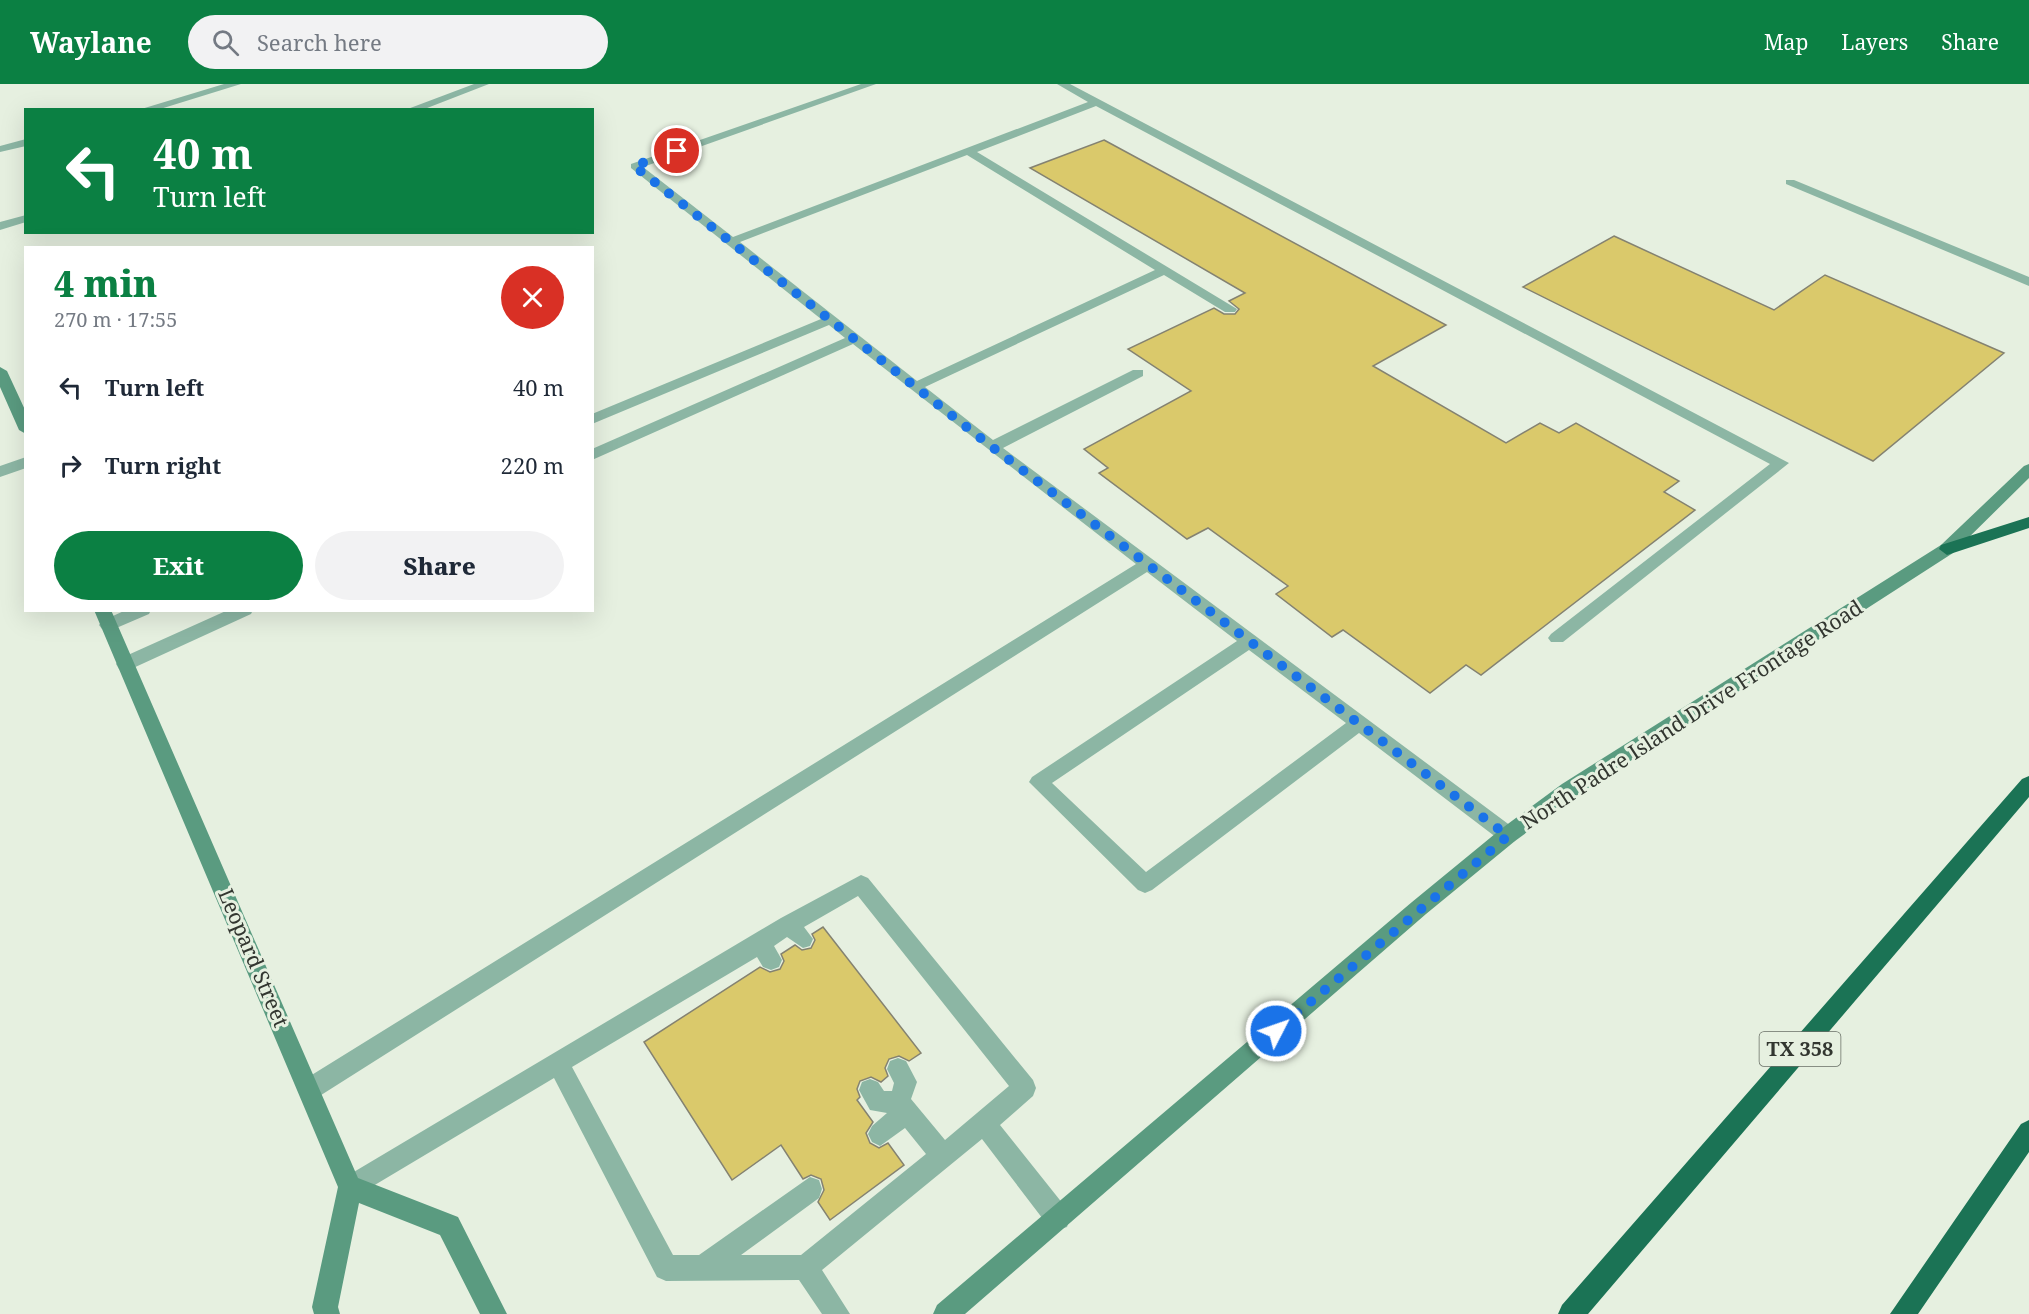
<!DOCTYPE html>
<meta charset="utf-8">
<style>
:root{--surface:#fff;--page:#f2f2f3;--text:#1f2937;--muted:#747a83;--accent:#0b8043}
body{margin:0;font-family:"Noto Serif",serif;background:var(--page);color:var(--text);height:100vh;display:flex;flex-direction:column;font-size:22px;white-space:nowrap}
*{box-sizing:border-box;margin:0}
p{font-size:20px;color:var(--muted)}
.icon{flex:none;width:33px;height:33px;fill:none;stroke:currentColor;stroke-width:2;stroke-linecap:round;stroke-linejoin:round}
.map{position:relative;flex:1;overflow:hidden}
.drawer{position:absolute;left:24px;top:162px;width:570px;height:366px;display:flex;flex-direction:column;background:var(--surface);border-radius:0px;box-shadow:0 6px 24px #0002}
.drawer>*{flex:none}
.guide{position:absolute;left:24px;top:24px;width:570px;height:126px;border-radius:0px;box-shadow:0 6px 24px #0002;background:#0b8043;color:#fff;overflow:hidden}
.pin{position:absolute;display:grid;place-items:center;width:51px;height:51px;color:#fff;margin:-26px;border:3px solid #fff;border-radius:50%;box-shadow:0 2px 6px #0007}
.me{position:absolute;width:66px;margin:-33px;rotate:49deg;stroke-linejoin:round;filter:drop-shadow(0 0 4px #0008)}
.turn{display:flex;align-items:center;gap:21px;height:126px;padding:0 30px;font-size:27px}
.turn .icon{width:78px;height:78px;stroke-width:2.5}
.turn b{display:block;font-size:42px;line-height:51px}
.round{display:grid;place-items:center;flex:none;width:63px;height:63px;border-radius:32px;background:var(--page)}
.headline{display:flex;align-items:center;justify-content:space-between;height:102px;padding:0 30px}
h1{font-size:36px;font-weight:800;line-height:45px;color:var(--accent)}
.cta{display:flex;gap:12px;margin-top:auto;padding:12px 30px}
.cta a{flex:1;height:69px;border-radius:36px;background:var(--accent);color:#fff;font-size:24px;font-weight:800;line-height:69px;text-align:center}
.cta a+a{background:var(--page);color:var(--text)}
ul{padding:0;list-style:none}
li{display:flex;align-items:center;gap:18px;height:78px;padding:0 30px}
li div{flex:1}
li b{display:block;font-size:22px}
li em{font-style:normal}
header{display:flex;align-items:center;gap:36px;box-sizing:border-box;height:84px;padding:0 30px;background:var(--accent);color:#fff}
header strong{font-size:28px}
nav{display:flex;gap:33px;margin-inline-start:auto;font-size:21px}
.search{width:420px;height:54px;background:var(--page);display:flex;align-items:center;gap:15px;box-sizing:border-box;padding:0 21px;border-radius:33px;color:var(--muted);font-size:22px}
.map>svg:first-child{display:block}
.building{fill:#dac96b;stroke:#848271;stroke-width:1.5}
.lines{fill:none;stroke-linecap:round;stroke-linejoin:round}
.lane{fill:#8cb6a4;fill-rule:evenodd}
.street{fill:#8cb6a4;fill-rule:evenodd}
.secondary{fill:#5a9b80;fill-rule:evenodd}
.highway{fill:#1b7355;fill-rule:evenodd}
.route{stroke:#1a73e8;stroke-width:10;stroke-dasharray:0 18}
.labels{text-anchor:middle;stroke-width:6;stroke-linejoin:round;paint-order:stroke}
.shield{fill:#e6f0e0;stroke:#686e65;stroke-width:1.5}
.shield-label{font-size:20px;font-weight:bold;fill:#323630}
.street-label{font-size:21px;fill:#323630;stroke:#e6f0e0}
</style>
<header>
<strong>Waylane</strong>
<div class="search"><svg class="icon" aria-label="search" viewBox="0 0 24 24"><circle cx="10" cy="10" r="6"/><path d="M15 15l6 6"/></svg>Search here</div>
<nav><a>Map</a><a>Layers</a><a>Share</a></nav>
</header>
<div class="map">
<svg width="2029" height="1230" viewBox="0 0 2029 1230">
<rect width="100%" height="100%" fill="#e6f0e0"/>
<path class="building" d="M1104,56l342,185 -73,41 133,77 34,-20 19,10 17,-10 103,58 -15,11 31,18 -214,165 -15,-10 -36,28 -87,-63 -11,7 -56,-43 12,-8 -80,-58 -21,11 -88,-66 9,-5 -24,-19 107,-58 -63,-42 86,-41 10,6h11l4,-5 -10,-8 16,-8 -215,-125z
M1614,152l160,74 51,-35 179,78 -131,108 -350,-174z
M823,843l98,126 -12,8 -10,-5 -10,3 -4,9 3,8 -7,6 -10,-5 -11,4 -3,8 3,8 -3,3 16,22 -7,11 4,10 9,5 9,-5 16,22 -74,55 -12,-18 6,-12 -3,-11 -10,-4 -8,4 -22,-34 -49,35 -88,-138 116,-75 10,5 10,-3 4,-8 -3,-7 14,-9 7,5 9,-2 4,-8 -3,-6z"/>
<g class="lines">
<path class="lane" d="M224,0h17l-84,26h-19z
M861,0h15l-233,83 90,70 355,-135 -31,-18h13l719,379 -226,179h-12l-3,-4 3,-4 219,-170 -674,-358 -119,46 260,157 -2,3h-10l-61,-37 -239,112 68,53 140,-70h10v6l-140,72 512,381 3,6 -3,6 -7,2 -7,-2 -142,-108 -207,157 -7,3 -7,-3 -109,-108 3,-5 205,-136 -90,-69 -829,525 -8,3 -8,-3 -3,-8 3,-8 834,-517 -283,-220 -261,116v-11l253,-111 -16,-13 -237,99v-10l229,-95 -190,-151v-4zM967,71l188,115 -238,111 -177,-139zM1249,566l97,73 -200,149 -94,-89z
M26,55v7l-26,6v-6z
M1786,96h8l235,97v9l-243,-102z
M26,373v11l-26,9v-11z
M126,526h25l-2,4 -35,15h-12l-3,-4 3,-4z
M228,526h25l-2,4 -120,55h-12l-3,-5 3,-5z
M861,791l7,3 165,202 3,8 -3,8 -33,29 67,84 3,9 -3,9 -9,3 -9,-3 -67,-88 -160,131 28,44h-28l-23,-34 -133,1 -9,-4 -103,-199 -196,117 -8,4 -8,-4 -4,-8 4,-8 439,-261zM858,812l151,190 -64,54 -34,-41 6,-17 -11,-21 -8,-3 -8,3 -3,8 7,14 -2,8h-8l-6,-9 -8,-3 -8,3 -3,8 11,20 17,3 -15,13 -4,8 4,8 8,4 25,-18 21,26 -125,101h-60l78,-57 3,-9 -3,-9 -9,-3 -111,78h-26l-101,-188 185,-110 6,10 8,3 8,-3 3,-7 -8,-14 13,-9 16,11 7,-2 3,-7 -9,-12z"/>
<path class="street" d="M474,0h15l-67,26h-17z
M26,131v7l-26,8v-8z"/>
<path class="secondary" d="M0,283l7,4 19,41v22l-7,-4 -19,-43z
M2029,380v14l-76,75 -377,243 -61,45 -89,73 -461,400h-32l4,-9 475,-403 89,-73 61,-45 379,-239 83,-79z
M94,526h17l247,568 100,39 49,97h-27l-40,-79 -81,-32 -21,104 2,7h-26l-2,-7 26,-120z"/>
<path class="highway" d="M2029,433v11l-82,27 -8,-6 2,-4z
M2029,692v21l-441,517h-30l4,-9 460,-526z
M2029,1036v32l-111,162h-28l131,-190z"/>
</g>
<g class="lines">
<path class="route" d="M677,67l-43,15 358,281 516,389 -232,195"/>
</g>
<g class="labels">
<rect class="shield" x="1759.5" y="948" width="81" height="34" rx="4.5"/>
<g class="shield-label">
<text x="1800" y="972">TX 358</text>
</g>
<g class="street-label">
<text transform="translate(1692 631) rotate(-33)" y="7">North Padre Island Drive Frontage Road</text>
<text transform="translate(253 874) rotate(67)" y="7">Leopard Street</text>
</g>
</g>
</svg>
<div class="pin" style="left:677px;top:67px;background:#d93025"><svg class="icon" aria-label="arrive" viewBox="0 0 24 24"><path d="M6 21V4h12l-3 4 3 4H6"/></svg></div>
<svg class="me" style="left:1276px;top:947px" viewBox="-20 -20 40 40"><circle r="17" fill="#1a73e8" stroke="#fff" stroke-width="3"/><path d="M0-11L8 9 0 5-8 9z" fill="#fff"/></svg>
<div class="guide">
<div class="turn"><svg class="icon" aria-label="left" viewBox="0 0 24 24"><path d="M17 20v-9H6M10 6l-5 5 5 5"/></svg><div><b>40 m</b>Turn left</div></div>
</div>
<section class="drawer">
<div class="headline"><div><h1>4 min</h1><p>270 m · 17:55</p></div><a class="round" style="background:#d93025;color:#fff"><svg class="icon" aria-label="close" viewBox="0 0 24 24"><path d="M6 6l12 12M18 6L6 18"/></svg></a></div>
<ul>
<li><svg class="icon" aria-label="left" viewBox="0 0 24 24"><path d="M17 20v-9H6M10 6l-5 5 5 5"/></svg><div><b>Turn left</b></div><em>40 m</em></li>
<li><svg class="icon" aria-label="right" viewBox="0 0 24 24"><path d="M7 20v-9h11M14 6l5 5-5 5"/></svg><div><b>Turn right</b></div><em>220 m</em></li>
</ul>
<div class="cta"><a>Exit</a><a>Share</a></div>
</section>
</div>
